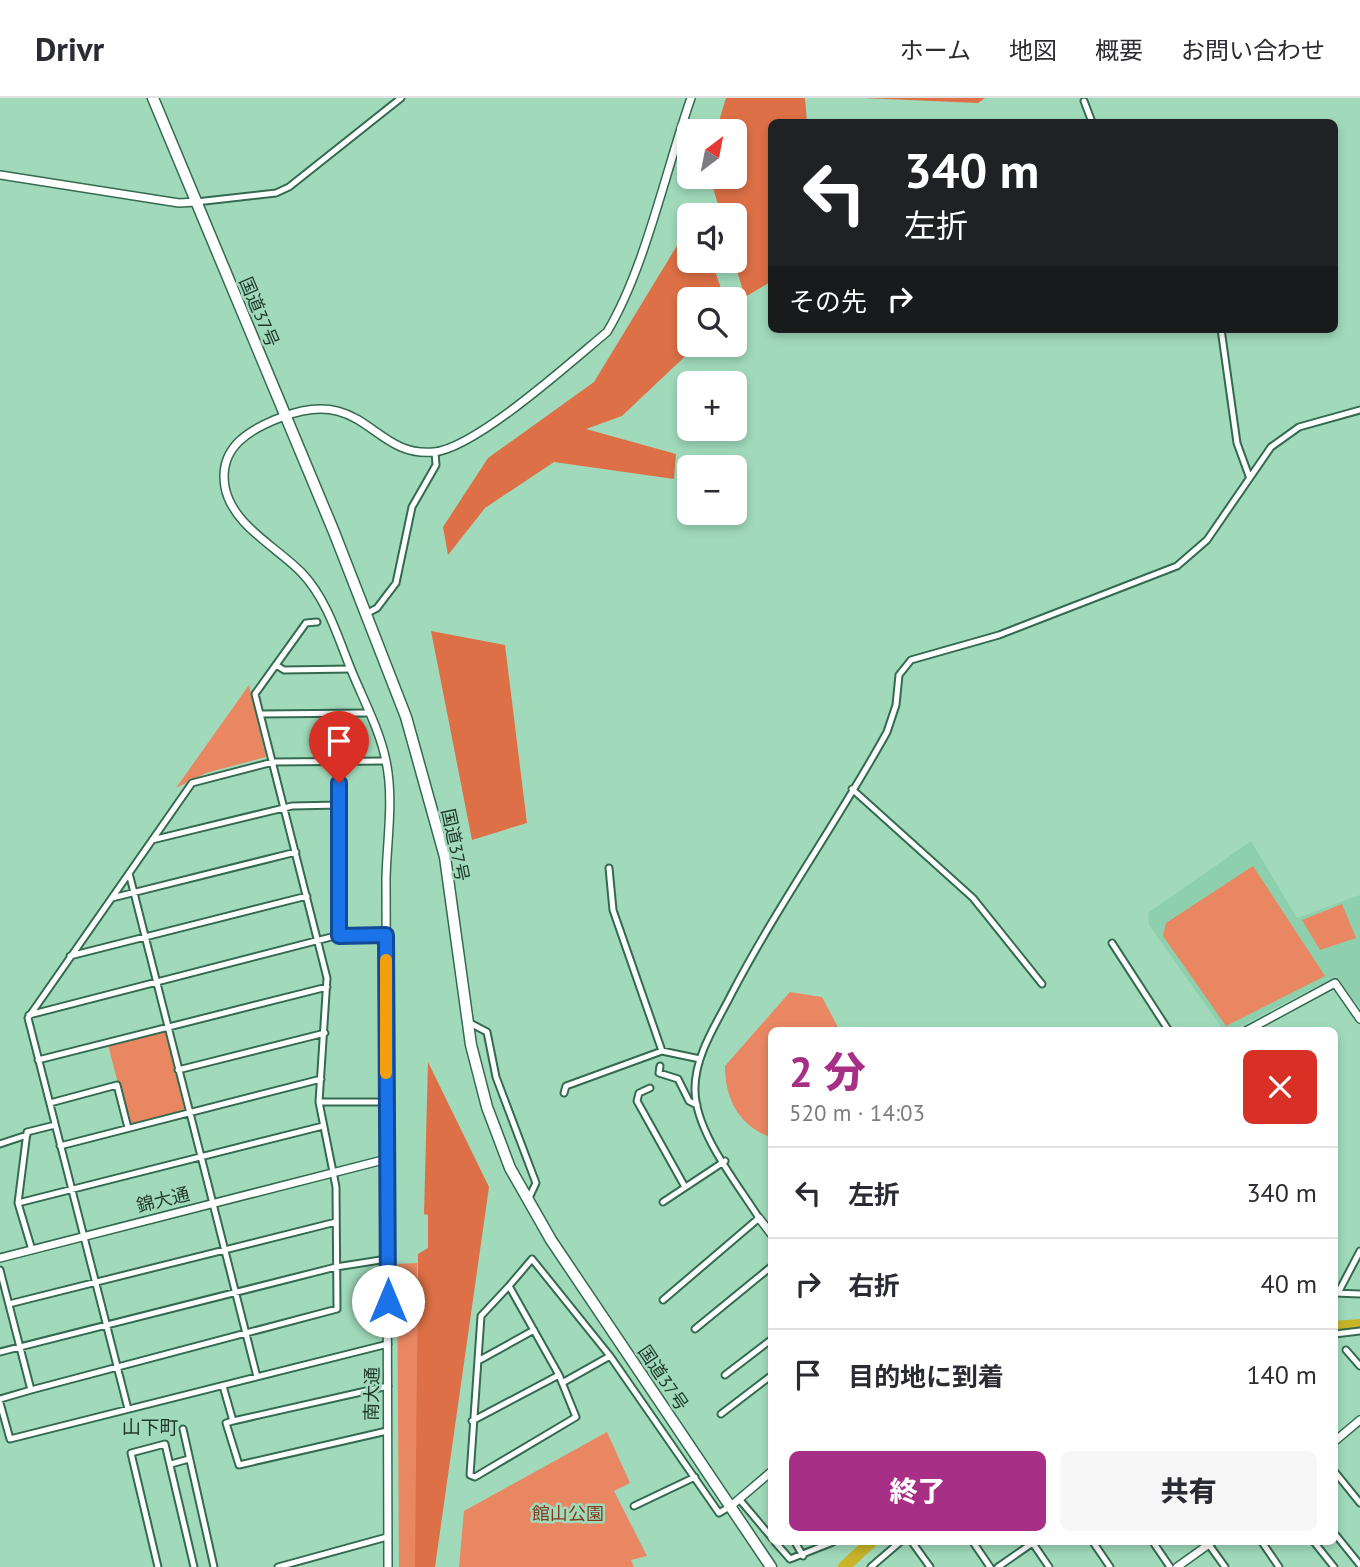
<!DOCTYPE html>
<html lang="ja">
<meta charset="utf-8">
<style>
:root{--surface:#fff;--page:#f7f7f7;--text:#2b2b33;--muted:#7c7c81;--line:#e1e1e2;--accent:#a72f86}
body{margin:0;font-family:"PT Sans","Noto Sans JP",sans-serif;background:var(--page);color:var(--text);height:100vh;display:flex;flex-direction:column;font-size:26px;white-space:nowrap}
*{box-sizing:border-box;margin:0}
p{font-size:23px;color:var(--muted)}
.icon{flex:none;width:38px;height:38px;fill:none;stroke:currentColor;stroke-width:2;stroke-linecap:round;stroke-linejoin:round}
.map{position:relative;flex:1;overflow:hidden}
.drawer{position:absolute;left:768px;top:929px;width:570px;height:518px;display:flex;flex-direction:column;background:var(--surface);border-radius:10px;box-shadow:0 4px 10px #0003}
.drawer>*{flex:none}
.banner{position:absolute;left:768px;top:21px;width:570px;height:214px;border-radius:10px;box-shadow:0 4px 10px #0003;background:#202124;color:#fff;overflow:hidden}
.needle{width:46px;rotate:32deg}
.buttons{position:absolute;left:677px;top:21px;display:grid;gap:14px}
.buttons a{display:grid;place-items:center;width:70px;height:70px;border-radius:10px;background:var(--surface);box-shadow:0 4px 10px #0003;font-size:35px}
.pin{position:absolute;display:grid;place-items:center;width:60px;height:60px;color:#fff;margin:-72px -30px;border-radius:50% 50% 50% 0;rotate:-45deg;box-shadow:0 0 7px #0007}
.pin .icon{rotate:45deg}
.me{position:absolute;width:77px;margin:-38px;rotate:0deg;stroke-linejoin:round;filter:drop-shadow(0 0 5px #0008)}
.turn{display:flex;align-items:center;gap:24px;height:147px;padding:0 21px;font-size:32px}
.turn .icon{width:91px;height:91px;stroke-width:2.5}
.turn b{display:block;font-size:49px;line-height:60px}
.then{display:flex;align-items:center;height:66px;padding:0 21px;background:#0003;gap:14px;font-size:26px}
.round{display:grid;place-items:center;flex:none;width:74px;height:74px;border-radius:10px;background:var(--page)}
.headline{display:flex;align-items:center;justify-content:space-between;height:119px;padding:0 21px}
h1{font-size:42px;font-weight:800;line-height:52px;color:var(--accent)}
.action{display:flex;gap:14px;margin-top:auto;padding:14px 21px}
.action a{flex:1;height:80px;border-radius:10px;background:var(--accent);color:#fff;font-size:28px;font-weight:800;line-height:80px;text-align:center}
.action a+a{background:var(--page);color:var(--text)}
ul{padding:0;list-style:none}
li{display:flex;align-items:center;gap:21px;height:91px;padding:0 21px;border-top:2px solid var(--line)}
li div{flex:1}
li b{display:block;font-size:26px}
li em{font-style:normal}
header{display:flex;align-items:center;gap:42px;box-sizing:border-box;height:98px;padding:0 35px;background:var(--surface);border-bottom:2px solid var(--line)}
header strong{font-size:33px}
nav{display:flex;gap:38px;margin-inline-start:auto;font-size:24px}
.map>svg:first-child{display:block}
.built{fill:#8ed0ad}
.green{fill:#e98763}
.forest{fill:#dd7046}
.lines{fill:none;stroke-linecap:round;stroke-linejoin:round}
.river{stroke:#c7b429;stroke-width:12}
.minor-casing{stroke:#336a50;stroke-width:9}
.tertiary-casing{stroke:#336a50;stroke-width:10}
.trunk-casing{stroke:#336a50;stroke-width:13}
.minor{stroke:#fff;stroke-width:5}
.tertiary{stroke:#fff;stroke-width:7}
.trunk{stroke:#fff;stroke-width:10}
.route-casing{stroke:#114b97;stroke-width:18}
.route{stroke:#1a73e8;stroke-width:12}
.slow{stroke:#f59e0b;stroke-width:12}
.labels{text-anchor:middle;stroke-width:5;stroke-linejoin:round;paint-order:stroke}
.street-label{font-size:18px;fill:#1f362a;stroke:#a1dabb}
.park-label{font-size:18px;fill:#823b1f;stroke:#a1dabb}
.neighbourhood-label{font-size:19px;fill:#1f362a;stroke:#a1dabb}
</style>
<header>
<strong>Drivr</strong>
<nav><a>ホーム</a><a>地図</a><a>概要</a><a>お問い合わせ</a></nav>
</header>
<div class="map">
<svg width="1360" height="1469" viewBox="0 0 1360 1469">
<rect width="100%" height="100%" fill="#a1dabb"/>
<path class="built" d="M1251,743l46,77 63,-23v113l-24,-32 -104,55h-8l-75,-106 -1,-12z"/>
<path class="green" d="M249,587l17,72 -60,16 -30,15z
M1253,768l72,110 -99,50 -63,-90 3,-13z
M1342,806l14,34 -36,12 -18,-30z
M790,894l32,5 18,34h-68v107c-33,-12 -47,-39 -47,-72z
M162,933l4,2 19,79 -56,13 -21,-80z
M417,1165v304h-18l-2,-303z
M607,1334l23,51 -16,8 33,65 -16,4 3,7h-175l5,-56z"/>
<path class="forest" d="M726,0h79l2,24h-35v159l-27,16 -11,-36 1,-46h-14l-11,-38h25v-46h-19z
M863,0h122l-7,5z
M689,128l1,35h21l14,38h-35v46h7l-75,71 -36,13 90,25 -2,25 -120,-17 -69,46 -37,47 -5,-28 45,-69 106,-76z
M431,533l74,14 22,178 -55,17z
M428,964l61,125 -54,380h-20l3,-313 10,-6v-33l-4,-1z"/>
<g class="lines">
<path class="river" d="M1335,1229l25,-2
M844,1469l27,-25"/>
<g class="minor-casing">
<path id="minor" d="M1084,3l8,21
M196,104l80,-9 13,-6 112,-89
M1221,231l16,114 12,33
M366,516l11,-6 19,-25 16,-76 24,-42 -1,-13
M276,567l8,5 67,-1
M260,616l109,-1
M338,663l1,174
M852,691l121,109 69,86
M152,742l140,-34 47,-1
M609,770l4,42 49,141
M129,775l128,504
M112,800l184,-46
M1112,845l57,88
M70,858l237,-60
M29,917l310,-80h47
M468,924l19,10 9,45 40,106 -8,17
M38,962l289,-73
M660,968l-1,7 19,6 11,22 8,4
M178,972l147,-37
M650,990l-11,5 -2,8 48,86
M564,995l2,-7 96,-35 38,8
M319,1004h68
M50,1005l67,-18 11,43
M0,1046l27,-9
M60,1048l261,-67
M663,1104l62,-41
M18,1105l305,-77
M32,1152l-14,-47 9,-71 28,-7
M0,1172l31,120 -31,9
M509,1188l50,89 17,42 -101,60 -5,-2 11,-159z
M509,1188l23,-27 78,97
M1335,1195l25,1
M1338,1195l22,-42
M663,1202l96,-82c-22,-35 -63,-85 -64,-127 -1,-35 22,-68 37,-98 47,-90 106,-172 155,-261l9,-27 3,-30 12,-15 88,-25 178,-69 30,-26 64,-93 28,-20 61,-17
M9,1206l327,-82
M695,1231l77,-63
M1335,1236l25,-3
M1346,1252l14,16
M0,1254l336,-85 51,-8
M478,1263l56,-31
M725,1277l47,-36
M562,1285l48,-27 109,157 12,-7
M223,1288l10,35 -7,2 13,42 148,-34
M31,1292l306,-81 -1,-122 -17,-85 8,-124 -72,-284 51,-71 11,-1
M0,1305l10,36 378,-95
M128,1311l-100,-391 164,-235 81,-21 113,-1
M721,1316l51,-39
M233,1323l155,-35
M472,1323l87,-46
M183,1331l31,138
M171,1366l18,-5
M1335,1374l25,31
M740,1402l32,38
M634,1408l61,-29
M1335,1436l25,31
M775,1444l15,17 43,-17
M795,1444l8,14
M912,1444l18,25
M973,1444l17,25
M1032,1444l17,25
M1093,1444l17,25
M1153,1444l17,25
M1207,1444l18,25
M1262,1444l17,25
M1314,1444l20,25
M158,1469l-27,-114 34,-9 29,123
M278,1469l109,-30
M871,1469l29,-25
M998,1469l36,-25"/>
</g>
<g class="tertiary-casing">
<path id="tertiary" d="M0,77l179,28 17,-1
M1246,933l89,-48 25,36
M759,1120l13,17
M0,1160l387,-99
M1335,1343l25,-21
M731,1408l41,-35
M388,1469l-2,-689c1,-38 8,-79 0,-117 -6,-30 -22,-60 -34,-89 -14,-34 -24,-71 -50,-99 -25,-26 -70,-48 -77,-86 -7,-40 25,-58 57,-70 83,-32 90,41 152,35 42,-4 138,-91 173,-120 38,-63 59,-163 84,-234
M1177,1469l35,-25"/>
</g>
<g class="trunk-casing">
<path id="trunk" d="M153,0l181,434 72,185 39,140 26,188 16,62 23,61 41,72 220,327"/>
</g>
<use href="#minor" class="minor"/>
<use href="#tertiary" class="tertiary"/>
<use href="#trunk" class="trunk"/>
</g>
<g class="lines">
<g class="route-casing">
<path id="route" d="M339,685v153l47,-1 2,366"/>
</g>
<use href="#route" class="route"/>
<path class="slow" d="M386,862v113"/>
</g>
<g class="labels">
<g class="street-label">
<text transform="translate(259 214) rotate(67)" y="6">国道37号</text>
<text transform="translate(455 747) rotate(78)" y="6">国道37号</text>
<text transform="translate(163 1102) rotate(-14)" y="6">錦大通</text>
<text transform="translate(663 1280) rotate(56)" y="6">国道37号</text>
<text transform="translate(372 1296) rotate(-89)" y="6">南大通</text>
</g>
<g class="park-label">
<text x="568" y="1422">館山公園</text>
</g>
<g class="neighbourhood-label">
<text x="150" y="1336">山下町</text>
</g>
</g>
</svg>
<div class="buttons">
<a><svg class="needle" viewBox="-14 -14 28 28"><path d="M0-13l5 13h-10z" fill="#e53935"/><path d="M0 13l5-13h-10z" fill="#7c7c81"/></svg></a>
<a><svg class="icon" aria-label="sound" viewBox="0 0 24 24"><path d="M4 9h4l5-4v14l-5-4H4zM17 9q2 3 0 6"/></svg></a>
<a><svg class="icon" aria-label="search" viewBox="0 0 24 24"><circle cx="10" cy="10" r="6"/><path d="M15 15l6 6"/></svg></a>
<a>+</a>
<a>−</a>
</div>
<div class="pin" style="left:339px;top:685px;background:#d93025"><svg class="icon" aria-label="arrive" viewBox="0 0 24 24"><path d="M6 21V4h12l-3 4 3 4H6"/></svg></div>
<svg class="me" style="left:388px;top:1203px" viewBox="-20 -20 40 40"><circle r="19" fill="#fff"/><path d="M0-13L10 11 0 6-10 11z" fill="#1a73e8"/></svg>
<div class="banner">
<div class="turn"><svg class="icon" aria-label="left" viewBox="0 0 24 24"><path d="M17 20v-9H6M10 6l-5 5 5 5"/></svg><div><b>340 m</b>左折</div></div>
<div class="then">その先<svg class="icon" aria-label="right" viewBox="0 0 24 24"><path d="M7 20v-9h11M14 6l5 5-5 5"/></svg></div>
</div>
<section class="drawer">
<div class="headline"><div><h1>2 分</h1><p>520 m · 14:03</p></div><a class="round" style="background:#d93025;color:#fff"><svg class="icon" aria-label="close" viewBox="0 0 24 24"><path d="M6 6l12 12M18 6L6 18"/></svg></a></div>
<ul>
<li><svg class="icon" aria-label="left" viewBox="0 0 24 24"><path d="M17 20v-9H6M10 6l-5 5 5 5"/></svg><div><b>左折</b></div><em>340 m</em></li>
<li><svg class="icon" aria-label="right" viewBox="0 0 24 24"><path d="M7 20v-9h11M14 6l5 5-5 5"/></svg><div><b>右折</b></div><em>40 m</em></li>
<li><svg class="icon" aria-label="arrive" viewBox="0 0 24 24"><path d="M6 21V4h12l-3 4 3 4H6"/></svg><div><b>目的地に到着</b></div><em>140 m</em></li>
</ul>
<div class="action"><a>終了</a><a>共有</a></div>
</section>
</div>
